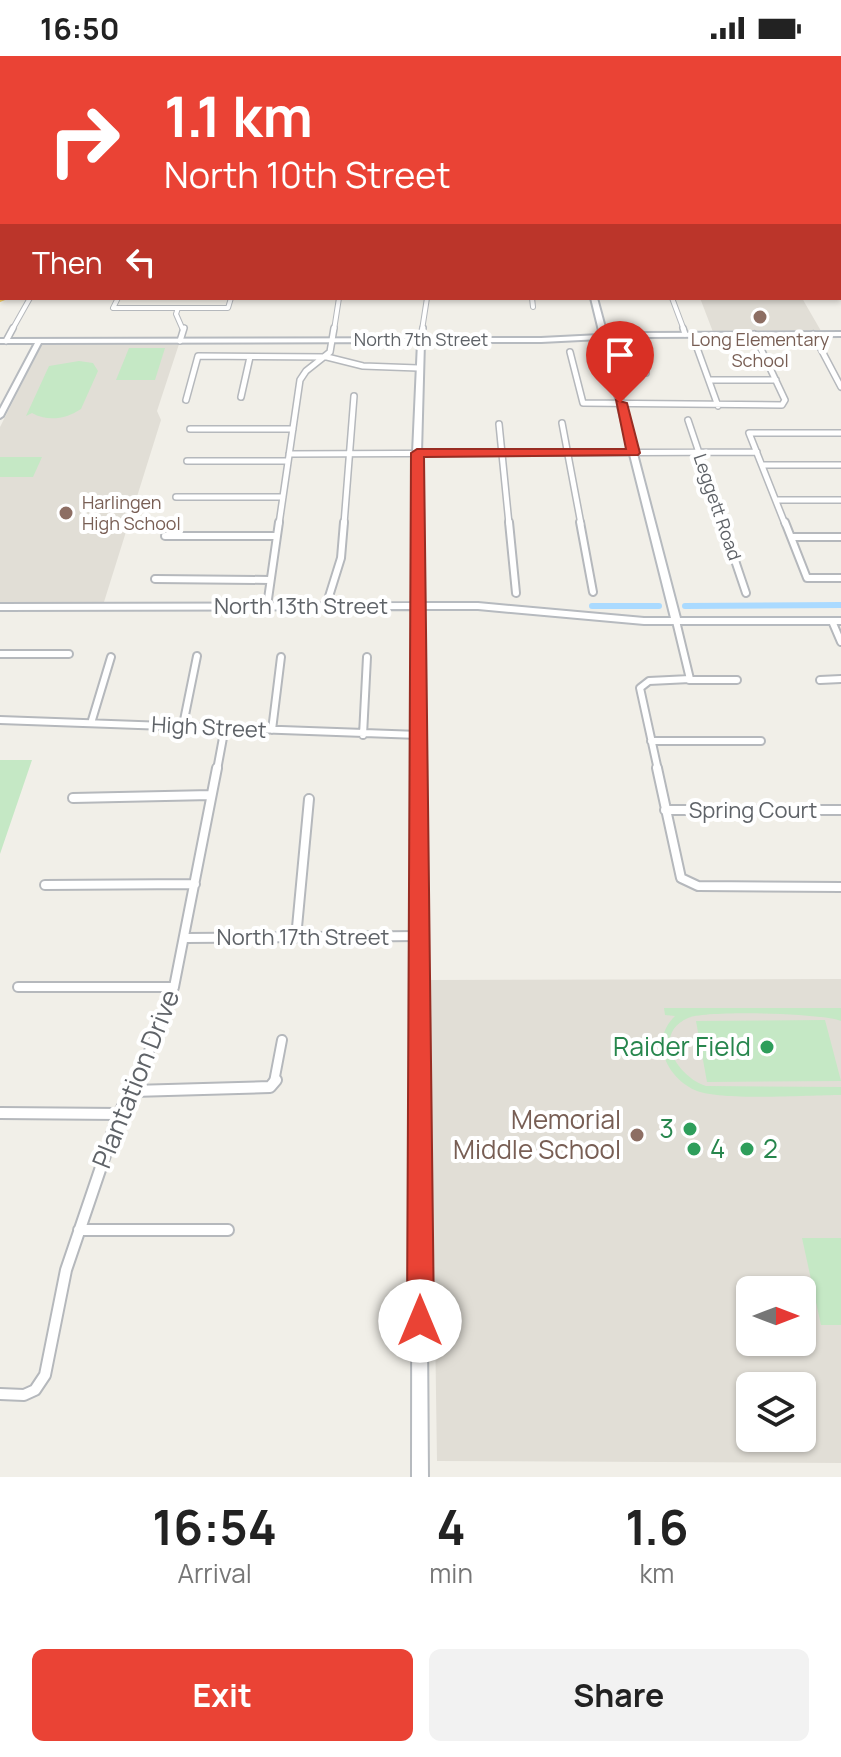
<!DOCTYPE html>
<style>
:root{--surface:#fff;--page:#f2f2f2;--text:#222;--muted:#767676;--accent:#ea4335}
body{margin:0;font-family:Manrope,sans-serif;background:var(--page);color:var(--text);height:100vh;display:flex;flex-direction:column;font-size:30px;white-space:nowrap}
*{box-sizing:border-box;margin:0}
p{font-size:26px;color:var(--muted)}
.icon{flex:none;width:44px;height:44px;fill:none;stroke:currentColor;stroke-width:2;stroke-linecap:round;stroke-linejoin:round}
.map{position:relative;height:1421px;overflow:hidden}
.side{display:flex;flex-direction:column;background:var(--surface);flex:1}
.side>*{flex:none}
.hud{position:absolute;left:0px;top:0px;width:842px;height:244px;box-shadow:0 2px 6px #0004;background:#ea4335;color:#fff;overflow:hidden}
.needle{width:52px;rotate:90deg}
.tools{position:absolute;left:736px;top:1220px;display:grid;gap:16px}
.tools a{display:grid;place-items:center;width:80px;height:80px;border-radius:12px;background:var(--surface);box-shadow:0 2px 6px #0004;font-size:40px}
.pin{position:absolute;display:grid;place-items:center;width:68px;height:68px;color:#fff;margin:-82px -34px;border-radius:50% 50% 50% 0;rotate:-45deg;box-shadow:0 0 8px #0007}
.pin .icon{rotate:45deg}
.me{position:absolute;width:88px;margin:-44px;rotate:0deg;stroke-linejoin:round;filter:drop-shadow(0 0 6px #0008)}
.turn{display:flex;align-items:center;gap:28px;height:168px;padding:0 32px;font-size:36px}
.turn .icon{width:104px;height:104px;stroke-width:2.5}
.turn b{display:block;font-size:56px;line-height:68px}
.then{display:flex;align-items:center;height:76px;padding:0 32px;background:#0003;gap:16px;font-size:30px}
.eta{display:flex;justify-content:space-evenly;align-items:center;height:136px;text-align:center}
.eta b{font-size:48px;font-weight:700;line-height:56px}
.cta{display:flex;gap:16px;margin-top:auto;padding:16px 32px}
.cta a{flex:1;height:92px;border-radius:12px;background:var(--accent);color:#fff;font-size:32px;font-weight:700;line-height:92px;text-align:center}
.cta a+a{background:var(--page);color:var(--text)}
.status{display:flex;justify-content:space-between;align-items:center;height:56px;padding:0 40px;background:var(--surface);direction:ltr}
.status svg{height:22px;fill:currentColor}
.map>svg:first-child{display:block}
.education{fill:#e1ded6;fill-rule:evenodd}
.green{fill:#c5e8c5}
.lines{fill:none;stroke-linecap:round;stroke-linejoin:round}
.canal{stroke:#aadaff;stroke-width:6}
.street-far5-casing{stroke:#b5b8bc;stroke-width:5}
.street-far4-casing{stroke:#b5b8bc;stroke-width:6}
.street-far3-casing{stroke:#b5b8bc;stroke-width:8}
.street-far2-casing{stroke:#b5b8bc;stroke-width:10}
.street-far1-casing{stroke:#b5b8bc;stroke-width:12}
.street-casing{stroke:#b5b8bc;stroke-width:14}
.secondary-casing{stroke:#b6babf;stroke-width:4}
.primary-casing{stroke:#f2c960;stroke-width:4}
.street-far5{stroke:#fff;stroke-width:3}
.street-far4{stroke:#fff;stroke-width:4}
.street-far3{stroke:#fff;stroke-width:5}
.street-far2{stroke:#fff;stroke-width:6}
.street-far1{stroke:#fff;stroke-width:8}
.street{stroke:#fff;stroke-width:10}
.secondary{fill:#fff;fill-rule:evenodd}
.primary{fill:#fff2af;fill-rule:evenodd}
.rail-casing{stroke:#b6b7b8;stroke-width:3}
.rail{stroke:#fff;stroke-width:2;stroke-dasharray:3;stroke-linecap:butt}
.route{fill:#ea4335;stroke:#982c22;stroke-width:2}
.education-dot{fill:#8d6e63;stroke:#fff;stroke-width:3}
.leisure-dot{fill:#2e9e5b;stroke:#fff;stroke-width:3}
.labels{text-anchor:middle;stroke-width:8;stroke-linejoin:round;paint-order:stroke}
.far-street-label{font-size:18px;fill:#5f6368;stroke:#fff}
.far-education-label{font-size:18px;fill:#785e54;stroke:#fff}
.street-label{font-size:22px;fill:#5f6368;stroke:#fff}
.near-leisure-label{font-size:26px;fill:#27864d;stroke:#fff;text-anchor:end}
.near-street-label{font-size:26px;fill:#5f6368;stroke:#fff}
.near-education-label{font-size:26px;fill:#785e54;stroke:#fff;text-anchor:end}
</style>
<div class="status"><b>16:50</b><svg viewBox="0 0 49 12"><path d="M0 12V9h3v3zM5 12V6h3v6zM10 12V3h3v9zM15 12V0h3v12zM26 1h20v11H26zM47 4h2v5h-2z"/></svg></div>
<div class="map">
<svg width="841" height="1421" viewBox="0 0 841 1421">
<rect width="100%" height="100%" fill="#f1efe8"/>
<path class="education" d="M700,242h102l19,33 -108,1z
M42,288h137l-22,67 4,9 -57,182h-104v-175z
M841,923v484l-404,-2 -7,-481zM750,1234h52v52h-52zM750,1330h52v52h-52z"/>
<path class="green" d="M129,292h36l-10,32h-39z
M79,305l14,2 5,8 -17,38c-15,10 -33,13 -49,4l-6,3 23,-50z
M0,401h42l-9,20h-33z
M0,704h32l-32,94z
M664,952h177v13c-18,-8 -136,-11 -153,-3 -38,17 -9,60 18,68l135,1v8c-33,0 -117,6 -144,-4 -15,-6 -29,-20 -33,-36 -4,-16 0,-28 11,-39l-10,-1z
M825,964l16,61 -134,1 -11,-61z
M802,1182h39v87h-20z"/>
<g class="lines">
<path class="canal" d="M592,550h67
M685,550l156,-1"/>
<g class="street-far5-casing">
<path id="street-far5" d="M209,2l13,-2
M0,107l2,-3"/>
</g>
<g class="street-far4-casing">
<path id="street-far4" d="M0,148l2,-3
M0,190l2,-3
M118,242l-5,10h115l3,-10
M532,242l1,9
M672,242l12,32
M178,252l-2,6 7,16
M12,274l18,-32
M334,274l5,-32
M422,274l5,-32"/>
</g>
<g class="street-far3-casing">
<path id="street-far3" d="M683,272l2,6
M692,278l26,72
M813,278l28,53
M421,284l2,-12
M6,285l7,-13
M180,285l4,-13
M570,296l13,51 199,2 3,-5 -31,-66
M613,317h33l-6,-20
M710,324h66
M241,341l9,-40
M186,344l12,-44 129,1 36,9 55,2
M688,364l35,104
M562,367l19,101
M499,368l10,100
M190,373h103
M289,398l468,-2
M187,405h101
M762,409h79
M176,441h107
M777,444h64
M279,468l21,-144 6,-9 24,-19 4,-24
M344,468l10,-128
M785,468l-36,-91h92"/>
</g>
<g class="street-far2-casing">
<path id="street-far2" d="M509,466l7,71
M580,466l13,70
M722,466l24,71
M785,466l22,56h34
M165,480h111
M791,481h50
M155,523l115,1
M267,550l12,-84
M326,550l15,-48 3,-36
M832,565l9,21
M0,598h69
M689,624h48
M820,624l21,-1
M0,664l419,15
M92,664l19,-63
M183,669l14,-69
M272,674l9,-73
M363,679l4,-78
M651,685h110
M217,714l8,-43
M658,714l-18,-82 9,-7 41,-2 -14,-58"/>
</g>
<g class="street-far1-casing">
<path id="street-far1" d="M657,712l24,110 17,8 143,1
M73,742l138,-3
M665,754h176
M45,829l150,-1
M186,882l233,-2
M296,882l13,-139
M18,931h156
M137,1026l37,-95 43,-219
M274,1026l8,-42"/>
</g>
<g class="street-casing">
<path id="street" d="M133,1035l137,-4 6,-7
M0,1057l119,1
M79,1174h149
M0,1338l24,1 11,-5 10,-15 21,-105 53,-156 18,-34"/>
</g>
<g class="secondary-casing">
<path id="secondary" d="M536,0h5l-2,2h-5z
M0,6h2v2h-2z
M840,96h1v2h-1z
M0,123h2v2h-2z
M591,242h6l10,37 36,-2 198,-1v4l-198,1 -36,2 73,279h161v6h-197l-166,-15h-56l6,868h-16l1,-868 -413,1v-6l413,-1v-150l5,-111 -377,1 -38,73 -3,2v-9l35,-66h-35v-4l541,-1 59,-3zM601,283l70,279h-27l-166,-15h-56l-1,-150 3,-111h117z"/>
</g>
<g class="primary-casing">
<path id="primary" d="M2,239v3h3l-5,2v-4z"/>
</g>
<use href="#street-far5" class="street-far5"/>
<use href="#street-far4" class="street-far4"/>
<use href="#street-far3" class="street-far3"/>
<use href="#street-far2" class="street-far2"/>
<use href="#street-far1" class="street-far1"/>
<use href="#street" class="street"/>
<use href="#secondary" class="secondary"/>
<use href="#primary" class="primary"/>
<g class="rail-casing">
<path id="rail" d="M16,2l13,-2
M149,2l12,-2"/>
</g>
<use href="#rail" class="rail"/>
</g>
<path class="route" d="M616,344l11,3 13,50 -2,2 -214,2 10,864 -4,10 -10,4 -9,-4 -4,-10 4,-868 6,-4h209z"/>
<g class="education-dot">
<circle cx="760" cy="261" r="8"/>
<circle cx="66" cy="457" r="8"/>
<circle cx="637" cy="1079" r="8"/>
</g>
<g class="leisure-dot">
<circle cx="767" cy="991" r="8"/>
<circle cx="690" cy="1073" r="8"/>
<circle cx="694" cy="1093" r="8"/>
<circle cx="747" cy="1093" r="8"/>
</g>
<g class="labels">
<g class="far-street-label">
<text x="421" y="290">North 7th Street</text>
<text transform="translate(717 451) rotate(71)" y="6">Leggett Road</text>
</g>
<g class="far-education-label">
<text x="760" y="290">Long Elementary<tspan x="760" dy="21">School</tspan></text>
<text x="82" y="453" text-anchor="start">Harlingen<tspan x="82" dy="21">High School</tspan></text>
</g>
<g class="street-label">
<text x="301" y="558">North 13th Street</text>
<text transform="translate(209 671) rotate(3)" y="8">High Street</text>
<text x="753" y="762">Spring Court</text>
<text x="303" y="889">North 17th Street</text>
</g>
<g class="near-leisure-label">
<text x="751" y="1000">Raider Field</text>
<text x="674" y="1082">3</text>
<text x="710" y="1102" text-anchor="start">4</text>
<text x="763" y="1102" text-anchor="start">2</text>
</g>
<g class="near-street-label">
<text transform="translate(136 1023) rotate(-68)" y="9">Plantation Drive</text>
</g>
<g class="near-education-label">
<text x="621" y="1073">Memorial<tspan x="621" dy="30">Middle School</tspan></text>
</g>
</g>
</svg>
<div class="tools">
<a><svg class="needle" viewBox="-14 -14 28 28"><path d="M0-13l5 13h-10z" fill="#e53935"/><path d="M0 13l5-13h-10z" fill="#767676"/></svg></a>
<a><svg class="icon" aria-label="layers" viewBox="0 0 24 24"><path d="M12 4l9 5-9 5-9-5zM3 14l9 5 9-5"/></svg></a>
</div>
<div class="pin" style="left:620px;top:347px;background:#d93025"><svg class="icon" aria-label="arrive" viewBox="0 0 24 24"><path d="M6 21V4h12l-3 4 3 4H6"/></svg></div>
<svg class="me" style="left:420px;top:1265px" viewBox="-20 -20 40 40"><circle r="19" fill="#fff"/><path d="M0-13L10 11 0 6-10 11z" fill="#ea4335"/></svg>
<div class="hud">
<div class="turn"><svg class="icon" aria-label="right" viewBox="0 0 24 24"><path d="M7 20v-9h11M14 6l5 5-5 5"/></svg><div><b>1.1 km</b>North 10th Street</div></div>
<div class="then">Then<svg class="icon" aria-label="left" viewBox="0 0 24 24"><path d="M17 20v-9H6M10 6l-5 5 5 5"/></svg></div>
</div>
</div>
<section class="side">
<div class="eta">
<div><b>16:54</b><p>Arrival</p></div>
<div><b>4</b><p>min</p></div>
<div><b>1.6</b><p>km</p></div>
</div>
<div class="cta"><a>Exit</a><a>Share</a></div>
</section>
